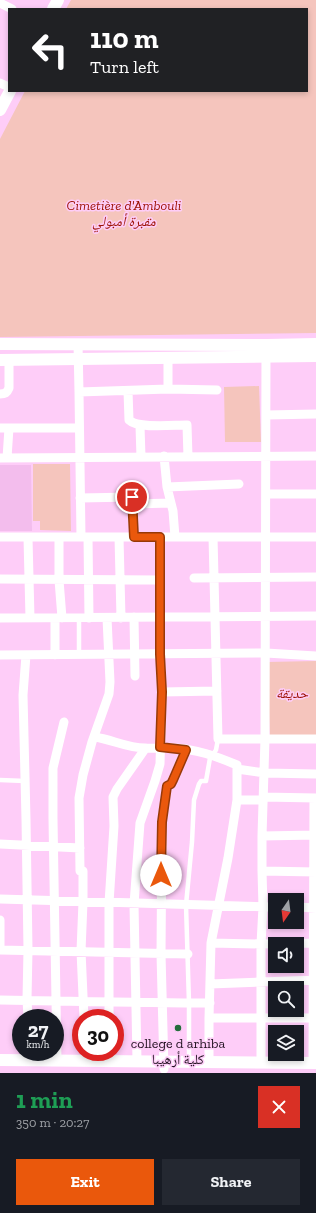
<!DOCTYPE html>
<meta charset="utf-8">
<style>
:root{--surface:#171b24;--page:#242831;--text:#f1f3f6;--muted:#9ea1a6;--accent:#ea580c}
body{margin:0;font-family:"Zilla Slab","Noto Naskh Arabic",serif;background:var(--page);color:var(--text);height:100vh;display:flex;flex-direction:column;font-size:15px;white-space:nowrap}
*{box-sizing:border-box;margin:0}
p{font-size:13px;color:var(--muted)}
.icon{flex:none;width:22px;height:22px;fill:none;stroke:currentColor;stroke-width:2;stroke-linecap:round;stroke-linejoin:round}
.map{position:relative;height:1073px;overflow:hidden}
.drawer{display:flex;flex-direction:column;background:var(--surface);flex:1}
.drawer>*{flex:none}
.top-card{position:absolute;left:8px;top:8px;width:300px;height:84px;border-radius:0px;box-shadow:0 2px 6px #0003;background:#202124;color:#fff;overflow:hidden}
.needle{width:26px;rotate:194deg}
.controls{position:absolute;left:268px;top:893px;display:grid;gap:8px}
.controls a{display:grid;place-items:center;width:36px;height:36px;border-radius:0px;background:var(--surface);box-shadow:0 2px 6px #0003;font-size:20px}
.speed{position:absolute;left:12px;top:1009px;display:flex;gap:8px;font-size:20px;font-weight:700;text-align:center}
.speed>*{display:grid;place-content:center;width:52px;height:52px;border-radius:50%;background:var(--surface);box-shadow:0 2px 6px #0003;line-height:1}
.speed small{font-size:10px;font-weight:400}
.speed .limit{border:6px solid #d22;background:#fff;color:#111}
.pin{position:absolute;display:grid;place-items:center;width:34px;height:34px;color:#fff;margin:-17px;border:2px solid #fff;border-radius:50%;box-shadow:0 1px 4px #0007}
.me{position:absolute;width:44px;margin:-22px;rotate:0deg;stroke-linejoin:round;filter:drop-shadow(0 0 3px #0008)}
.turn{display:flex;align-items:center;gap:14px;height:84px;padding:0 16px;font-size:18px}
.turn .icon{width:52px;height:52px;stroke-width:2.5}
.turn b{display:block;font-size:28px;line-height:34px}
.round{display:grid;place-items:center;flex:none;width:42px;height:42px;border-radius:0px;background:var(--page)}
.overview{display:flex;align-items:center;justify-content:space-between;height:68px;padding:0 16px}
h1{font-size:24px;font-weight:700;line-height:30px;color:#1e9e55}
.primary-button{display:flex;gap:8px;margin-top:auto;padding:8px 16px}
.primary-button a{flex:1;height:46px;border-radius:0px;background:var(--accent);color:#fff;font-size:16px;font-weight:700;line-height:46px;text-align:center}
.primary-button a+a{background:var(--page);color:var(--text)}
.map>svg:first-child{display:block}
.built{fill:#f3bded}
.green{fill:#f5c5bd}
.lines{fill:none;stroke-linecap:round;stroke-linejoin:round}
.lane{stroke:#fff;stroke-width:4.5}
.street{stroke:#fff;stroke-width:9}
.secondary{stroke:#fff;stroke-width:12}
.route-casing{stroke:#983908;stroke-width:10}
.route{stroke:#ea580c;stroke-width:7}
.poi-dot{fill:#236d3b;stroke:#fecdf8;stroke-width:1.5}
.labels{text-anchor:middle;stroke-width:3;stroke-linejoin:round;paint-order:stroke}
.park-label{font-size:14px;font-style:italic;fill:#9c1203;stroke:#fecdf8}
.poi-label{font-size:14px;fill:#221120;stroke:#fecdf8}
</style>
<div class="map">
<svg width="316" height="1073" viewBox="0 0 316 1073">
<rect width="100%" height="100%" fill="#fecdf8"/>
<path class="built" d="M0,465h31l1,66h-32z"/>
<path class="green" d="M71,0h245v333l-316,4v-198l25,-48h282v-82h-241z
M259,386l2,56h-36l-1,-55z
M33,464h37l1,67 -31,-1v-9h-7z
M316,661v76l-46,1 -3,-76z"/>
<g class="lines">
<path class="lane" d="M79,655v-37
M0,780l25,1
M189,1060v-57l-3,-98 6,-63 2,-42 5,-16 2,-3h5l4,-23 6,-8 2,-11"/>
<path class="street" d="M0,3l12,6
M0,83l9,4
M78,344l1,48 2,145
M168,389v-31
M128,391l1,29c9,9 44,5 58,5l1,32
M79,392l89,-3 49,1
M0,394c5,0 7,-1 9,-6v-28
M267,415l49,-1
M140,426l1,31
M0,428h79
M164,456l3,31 6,24 2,26
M0,458l316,-2
M7,458l2,-30
M167,487l72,-3
M266,494h50
M80,498l52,-1 2,40
M133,504l38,-1
M0,537h316
M59,537v43l3,38
M88,537l1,81
M119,537l2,81
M213,537l5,202h98
M28,538l2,80
M194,578l122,-1
M0,579l160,1
M134,617l1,59
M0,618l316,-2
M0,655l266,-2 50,3
M26,655l-3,40 3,124 2,131 -1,49 1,19
M55,655v-37
M162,692l55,-1
M94,737c17,2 33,11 51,11 9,1 18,-1 27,0 24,1 44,8 65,17v4l28,4 51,1
M263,797l53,1
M237,800h26
M262,836l54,-1
M0,844l80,4
M262,871l54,1
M0,899l275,8
M297,907l19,1
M0,920v30
M211,943l50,1 55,-1
M0,950l188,4
M210,984l106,-4
M0,1000c70,1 140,3 210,3
M84,1018l-3,-67 2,-49v-31h-3l-1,-73 4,-23 9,-33 17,-48 1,-12 -3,-64
M109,1018v-115l5,-77 -1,-29 4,-8 28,-40
M209,1018h107
M57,1061l-4,-242v-51l11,-46
M137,1061l-3,-157 6,-81 15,-42 5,-17 2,-72 -2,-38v-117
M209,1062v-44l2,-75 17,-85 9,-58v-31
M261,1063v-119l2,-37 -1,-36v-35l3,-97 1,-389
M313,1063l1,-265
M164,1069l-3,-115 1,-132 5,-36 4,-2 2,-4 13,-31"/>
<path class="secondary" d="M53,9l5,-9
M0,110l10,-19
M0,344l267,1 49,-1
M0,360l316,-4
M0,1060l316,3"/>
</g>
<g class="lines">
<g class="route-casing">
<path id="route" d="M132,497l2,40h26v117l2,38 -2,55 26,3 -13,30 -2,4 -4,2 -5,36 -1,53"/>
</g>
<use href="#route" class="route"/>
</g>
<circle class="poi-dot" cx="178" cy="1028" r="4"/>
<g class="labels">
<g class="park-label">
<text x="124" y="210">Cimetière d'Ambouli<tspan x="124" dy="16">مقبرة أمبولي</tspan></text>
<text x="292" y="698">حديقة</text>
</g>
<g class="poi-label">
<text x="178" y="1048">college d arhiba<tspan x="178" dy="16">كلية أرهيبا</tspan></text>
</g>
</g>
</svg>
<div class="controls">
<a><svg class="needle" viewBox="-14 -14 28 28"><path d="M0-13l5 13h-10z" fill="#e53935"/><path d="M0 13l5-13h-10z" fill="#9ea1a6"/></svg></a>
<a><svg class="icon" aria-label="sound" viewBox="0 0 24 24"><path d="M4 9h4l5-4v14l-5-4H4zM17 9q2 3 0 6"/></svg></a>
<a><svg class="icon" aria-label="search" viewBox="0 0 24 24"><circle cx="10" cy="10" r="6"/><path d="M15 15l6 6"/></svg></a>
<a><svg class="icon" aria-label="layers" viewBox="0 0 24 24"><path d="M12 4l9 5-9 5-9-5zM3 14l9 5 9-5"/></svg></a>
</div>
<div class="speed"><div>27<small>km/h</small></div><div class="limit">30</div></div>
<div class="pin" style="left:132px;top:497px;background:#d93025"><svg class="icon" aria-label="arrive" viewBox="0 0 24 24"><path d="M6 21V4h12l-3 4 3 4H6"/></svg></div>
<svg class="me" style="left:161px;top:875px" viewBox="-20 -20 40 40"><circle r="19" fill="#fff"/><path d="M0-13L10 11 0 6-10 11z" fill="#ea580c"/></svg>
<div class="top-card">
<div class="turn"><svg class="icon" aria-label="left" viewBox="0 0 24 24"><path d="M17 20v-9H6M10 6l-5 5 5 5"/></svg><div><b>110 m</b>Turn left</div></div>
</div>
</div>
<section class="drawer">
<div class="overview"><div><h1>1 min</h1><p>350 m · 20:27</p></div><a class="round" style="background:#d93025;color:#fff"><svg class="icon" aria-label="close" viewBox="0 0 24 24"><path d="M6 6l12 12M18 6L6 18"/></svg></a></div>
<div class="primary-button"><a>Exit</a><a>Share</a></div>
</section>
